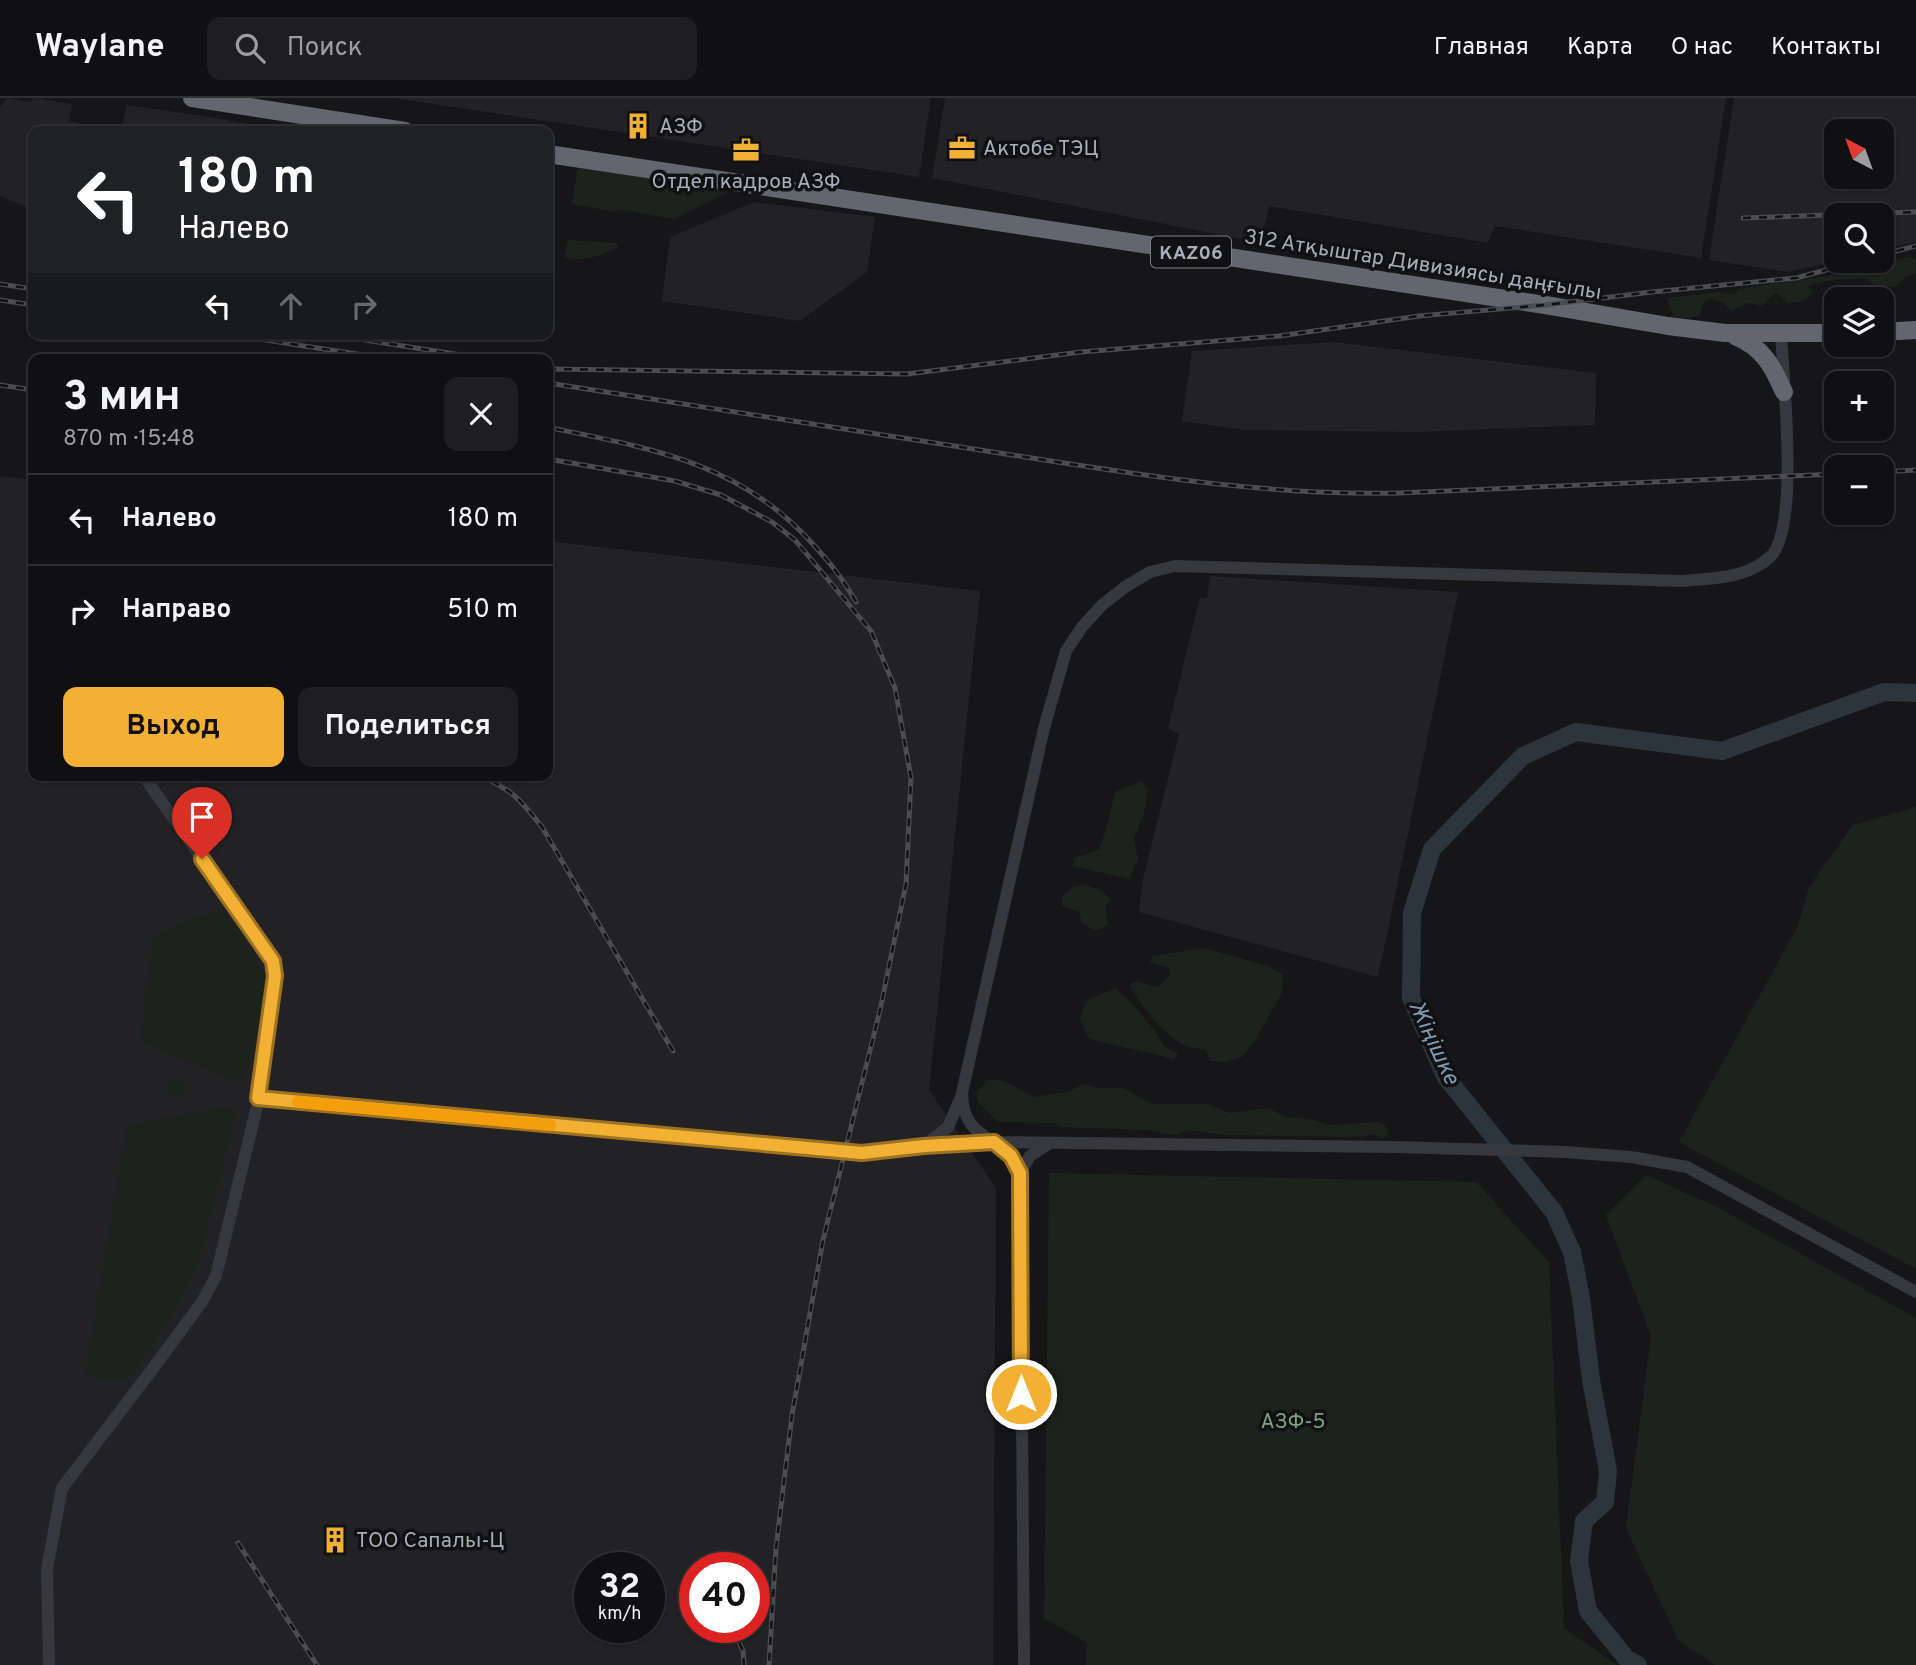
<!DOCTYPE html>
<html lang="ru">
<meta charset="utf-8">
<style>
:root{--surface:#101012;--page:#1e1e20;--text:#f1f3f6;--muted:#9c9d9f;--line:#303032;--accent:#f2b134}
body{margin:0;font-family:Overpass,sans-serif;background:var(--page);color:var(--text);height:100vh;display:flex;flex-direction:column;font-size:26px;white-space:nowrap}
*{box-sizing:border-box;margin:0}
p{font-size:23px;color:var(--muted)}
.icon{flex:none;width:38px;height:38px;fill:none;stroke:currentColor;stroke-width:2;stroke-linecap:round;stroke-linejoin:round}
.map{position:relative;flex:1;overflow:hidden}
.drawer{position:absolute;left:28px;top:256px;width:525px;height:427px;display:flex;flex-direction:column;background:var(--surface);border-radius:14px;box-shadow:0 2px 5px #0004,0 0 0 2px var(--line)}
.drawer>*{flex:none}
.hud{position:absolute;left:28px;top:28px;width:525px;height:214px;border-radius:14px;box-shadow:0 2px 5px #0004,0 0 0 2px var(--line);background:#202124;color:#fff;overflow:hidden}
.needle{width:46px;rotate:319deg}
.controls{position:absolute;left:1824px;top:21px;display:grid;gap:14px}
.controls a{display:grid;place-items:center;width:70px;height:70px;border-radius:14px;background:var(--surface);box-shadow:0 2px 5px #0004,0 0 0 2px var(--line);font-size:35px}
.speed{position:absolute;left:574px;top:1454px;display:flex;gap:14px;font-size:35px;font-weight:700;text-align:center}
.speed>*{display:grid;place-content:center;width:91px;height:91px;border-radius:50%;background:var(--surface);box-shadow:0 2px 5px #0004,0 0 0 2px var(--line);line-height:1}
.speed small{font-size:18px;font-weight:400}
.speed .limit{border:10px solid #d22;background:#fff;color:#111}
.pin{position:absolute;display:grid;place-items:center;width:60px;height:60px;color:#fff;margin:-72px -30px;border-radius:50% 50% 50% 0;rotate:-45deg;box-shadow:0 0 7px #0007}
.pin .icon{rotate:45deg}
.me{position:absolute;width:77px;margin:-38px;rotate:0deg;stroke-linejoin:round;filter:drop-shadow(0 0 5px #0008)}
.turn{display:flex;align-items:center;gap:24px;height:147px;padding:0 35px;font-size:32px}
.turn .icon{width:91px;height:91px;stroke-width:2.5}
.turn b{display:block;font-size:49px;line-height:60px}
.lanes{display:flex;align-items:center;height:66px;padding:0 35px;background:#0003;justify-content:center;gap:35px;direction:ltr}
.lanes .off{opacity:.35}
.round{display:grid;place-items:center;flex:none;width:74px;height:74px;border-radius:14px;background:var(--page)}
.headline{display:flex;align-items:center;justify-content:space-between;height:119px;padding:0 35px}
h1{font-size:42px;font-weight:700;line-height:52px}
.primary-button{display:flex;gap:14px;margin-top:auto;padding:14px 35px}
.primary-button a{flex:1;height:80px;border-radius:14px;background:var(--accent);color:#111;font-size:28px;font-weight:700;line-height:80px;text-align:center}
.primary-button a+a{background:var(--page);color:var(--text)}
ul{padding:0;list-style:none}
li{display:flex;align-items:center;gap:21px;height:91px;padding:0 35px;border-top:2px solid var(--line)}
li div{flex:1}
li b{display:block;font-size:26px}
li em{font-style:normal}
header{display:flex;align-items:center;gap:42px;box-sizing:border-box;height:98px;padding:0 35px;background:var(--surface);border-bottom:2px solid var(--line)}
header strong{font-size:33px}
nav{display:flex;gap:38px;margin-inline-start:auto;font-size:24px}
.search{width:490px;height:63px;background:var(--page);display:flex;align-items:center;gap:18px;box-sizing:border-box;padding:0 24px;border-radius:14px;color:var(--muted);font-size:26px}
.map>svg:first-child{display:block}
.built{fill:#222225;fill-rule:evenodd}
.green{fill:#1c231d}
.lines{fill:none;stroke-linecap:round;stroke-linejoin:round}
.river{stroke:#2c353c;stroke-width:18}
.minor{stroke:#37383d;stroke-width:12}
.highway{stroke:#63666e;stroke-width:18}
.rail-casing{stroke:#4a4c52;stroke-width:5}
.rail{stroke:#111113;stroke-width:2.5;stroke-dasharray:8;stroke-linecap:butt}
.route-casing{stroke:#9d7322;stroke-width:18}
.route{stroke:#f2b134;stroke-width:12}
.slow{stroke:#f59e0b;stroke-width:12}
.labels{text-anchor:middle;stroke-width:7;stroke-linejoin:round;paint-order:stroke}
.shield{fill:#111113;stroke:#7b7e86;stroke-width:2}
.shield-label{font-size:19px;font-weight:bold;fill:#a8adb8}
.poi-label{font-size:21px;fill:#a8adb8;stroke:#111113;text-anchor:start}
.street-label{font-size:21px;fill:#a8adb8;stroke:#111113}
.park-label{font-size:21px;fill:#7fa381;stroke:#111113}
.water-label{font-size:23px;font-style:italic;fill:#7f9bb3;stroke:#111113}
</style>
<header>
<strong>Waylane</strong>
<div class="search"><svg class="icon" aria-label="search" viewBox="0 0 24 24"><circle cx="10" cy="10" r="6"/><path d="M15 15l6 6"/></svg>Поиск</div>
<nav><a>Главная</a><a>Карта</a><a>О нас</a><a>Контакты</a></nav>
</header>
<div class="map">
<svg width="1916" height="1567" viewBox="0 0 1916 1567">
<rect width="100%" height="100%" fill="#161618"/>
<path class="built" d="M7,0l24,4 1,-4h3l37,6 -3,17 47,10h-83v79l-33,-14v-89z
M393,0h538l-12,79z
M945,0h781l-25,160 -206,-32 -7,17 -219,-37 -8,37 -329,-65z
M1734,0h182v144l-35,8v-35h-45l1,46 -49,11 -79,-12zM1836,33h45v46h-45z
M127,7l83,12 76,14h-165z
M754,104l121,15 -8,55 -67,49 -138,-20 8,-64z
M1334,244l262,31 -1,52 -179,7 -173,-2 -61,-9 10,-70z
M0,378l33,4v295h515v-234l432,50 -51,499 67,98 -3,477h-993zM590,1470h59v60h-59zM695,1470h59v60h-59z
M1210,478l248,16 -80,385 -239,-65 4,-33 36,-145 -11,-6 32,-130h7z"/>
<path class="green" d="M578,68l152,25 -56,28 -57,-10 -1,3 -44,-8z
M568,142l49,3v5c-19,8 -33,15 -53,9z
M1911,159l5,3v13l-11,4 -10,10 -19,-1 -11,-8c-12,1 -50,2 -57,9l4,4c-3,13 -15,10 -25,12l-11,-10 -15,13 -14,-3 -16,8 -8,-8 -13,-4 -7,5 -3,11 -12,3 -14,-1 -7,-19 50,-6 18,3 4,-6 127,-19 1,-4 8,-2 10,2 9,-6z
M1142,683l5,10 -3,22 -10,25 4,21 -9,20 -56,-13 1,-8 25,-8 7,-20 9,-38z
M1916,709v462l-237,-127 119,-216 11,-39 44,-62z
M1085,787l16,5 10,10 -6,6 3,20 -13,5 -13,-8 -3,-11 -17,-6v-10l11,-9z
M219,812l6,1 6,12 7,2 25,47 3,12 -18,88 -6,7 -7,3 -95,-41 13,-100c17,-19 43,-23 66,-31z
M1204,850l61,17 18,9 -1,19 -30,52 -10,12 -17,5 -15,-1 -4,-11c-7,-2 -16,-1 -22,-5 -22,-12 -43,-39 -55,-61l8,-2 22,5 11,-12 -2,-8 -18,-4 2,-7z
M1115,890l18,16 23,29 8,13 14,8 -4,5 -85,-20 -9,-20 6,-18z
M168 989a9 9 0 1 1 18 0a9 9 0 1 1-18 0Z
M989,981l16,2 28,16 34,-5 17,-8 16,4h24l27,16h56l23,9 38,-5 18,9 28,3 16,5 49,-3 6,3 3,9 -5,5 -9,-5 -13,3 -134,-2 -39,-5 -12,5 -29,-5 -89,-3 -3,-4 -57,-1 -20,-20 -2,-9z
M226,1009h5l4,5 -37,151 -35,66 -31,45 -10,6 -23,-1 -14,-4 41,-245 6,-6z
M1049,1075l427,9 73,80 15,366 53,37h-531l1,-22 -43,-25z
M1646,1077l71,32 199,111v347h-201l-37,-25 -52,-112 25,-192 -45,-121z"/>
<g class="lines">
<path class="river" d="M1638,1567l-12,-7 -38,-47 -9,-50 5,-40 21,-19 3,-31 -17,-91 -10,-82 -9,-46 -18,-40 -109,-136 -34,-78 1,-85 20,-64 91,-93 53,-24 146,19 162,-59 32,1"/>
<path class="minor" d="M259,1000l603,55 62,-7 70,-4 400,5 171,5 66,5 56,10 229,125
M925,1047l23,-18 13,-30
M1020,1075l10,-17 20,-13
M49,1567l-2,-96 15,-81 92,-121 48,-65 14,-26 43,-178 16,-122 -2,-15 -7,-11 -123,-175
M1024,1567l-4,-492c-15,-41 -57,-28 -58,-80l82,-365 22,-77 16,-24 20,-22 23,-18 25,-15 25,-6 508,15c30,-3 63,-2 87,-24 30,-27 13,-180 11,-223"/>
<path class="highway" d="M192,0l213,33
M548,56l997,151 123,21 57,7h111
M1881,234l35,-2
M1735,238c28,11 38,31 49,56"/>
<g class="rail-casing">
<path id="rail" d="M1743,120l173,-6
M1881,157l35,-9
M0,186l33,5
M0,202l33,5
M227,236l162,25
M326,236l161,25
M548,271l359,5 174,-22 198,-16 140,-20 126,-11 107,-13 144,-14 64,-17
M548,285c148,23 297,46 445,69 135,21 269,44 406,41l437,-19
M0,287l33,5
M556,331c99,20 184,35 255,113 19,21 31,35 45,60
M548,361l127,22 46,14 51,27 23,18 76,91 24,57 16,90 -5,106 -26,126 -57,230 -31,175 -16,133 -7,117
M1881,374l35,-2
M477,677c35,14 43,24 65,52l131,224
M238,1445l79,122
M733,1530l10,23 1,14"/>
</g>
<use href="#rail" class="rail"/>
</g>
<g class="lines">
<g class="route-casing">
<path id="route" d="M202,761l71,102 2,15 -17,122 604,55 62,-7 70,-4 17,14 9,17 1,221"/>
</g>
<use href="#route" class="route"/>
<path class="slow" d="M298,1004l252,23"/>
</g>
<defs>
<g id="building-bare" transform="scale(2.1)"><path d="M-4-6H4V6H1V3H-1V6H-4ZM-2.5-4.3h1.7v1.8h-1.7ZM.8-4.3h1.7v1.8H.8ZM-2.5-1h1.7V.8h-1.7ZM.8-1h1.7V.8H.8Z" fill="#f2b134" stroke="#111113" stroke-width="2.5" paint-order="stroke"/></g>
<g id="office-bare" transform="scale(2.1)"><path d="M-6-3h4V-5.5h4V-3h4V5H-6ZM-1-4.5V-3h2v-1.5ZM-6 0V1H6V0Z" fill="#f2b134" stroke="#111113" stroke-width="2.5" paint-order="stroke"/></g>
</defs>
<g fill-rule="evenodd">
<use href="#building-bare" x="638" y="28"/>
<use href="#office-bare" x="962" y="50"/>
<use href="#office-bare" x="746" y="52"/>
<use href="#building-bare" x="335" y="1442"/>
</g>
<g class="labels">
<rect class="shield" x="1151" y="138.5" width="80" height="31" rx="5"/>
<g class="shield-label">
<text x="1191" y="161">KАZ06</text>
</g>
<g class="poi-label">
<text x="659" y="35">АЗФ</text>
<text x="983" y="57">Актобе ТЭЦ</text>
<text x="746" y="90" text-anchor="middle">Отдел кадров АЗФ</text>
<text x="356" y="1449">ТОО Сапалы-Ц</text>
</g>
<g class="street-label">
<text transform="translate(1423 166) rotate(9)" y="7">312 Атқыштар Дивизиясы даңғылы</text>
</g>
<g class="park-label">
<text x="1293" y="1330">АЗФ-5</text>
</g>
<g class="water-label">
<text transform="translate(1435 944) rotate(65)" y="8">Жіңішке</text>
</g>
</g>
</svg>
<div class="controls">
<a><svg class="needle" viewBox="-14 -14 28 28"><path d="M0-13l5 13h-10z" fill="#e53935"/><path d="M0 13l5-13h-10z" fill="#9c9d9f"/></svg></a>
<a><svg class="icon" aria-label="search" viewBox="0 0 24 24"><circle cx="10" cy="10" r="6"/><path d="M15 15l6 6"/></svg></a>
<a><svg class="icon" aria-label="layers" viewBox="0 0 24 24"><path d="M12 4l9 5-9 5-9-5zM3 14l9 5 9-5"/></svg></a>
<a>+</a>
<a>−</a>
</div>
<div class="speed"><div>32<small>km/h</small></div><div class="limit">40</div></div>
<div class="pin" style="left:202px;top:761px;background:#d93025"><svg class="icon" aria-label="arrive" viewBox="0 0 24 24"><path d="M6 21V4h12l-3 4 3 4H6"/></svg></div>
<svg class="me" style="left:1021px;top:1296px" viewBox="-20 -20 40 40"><circle r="17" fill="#f2b134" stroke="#fff" stroke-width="3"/><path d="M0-11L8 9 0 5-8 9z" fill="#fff"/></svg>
<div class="hud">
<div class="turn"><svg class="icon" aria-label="left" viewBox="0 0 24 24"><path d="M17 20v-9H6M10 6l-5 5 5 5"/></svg><div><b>180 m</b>Налево</div></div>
<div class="lanes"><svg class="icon" aria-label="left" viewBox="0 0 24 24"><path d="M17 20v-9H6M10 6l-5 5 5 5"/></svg><svg class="icon off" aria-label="ahead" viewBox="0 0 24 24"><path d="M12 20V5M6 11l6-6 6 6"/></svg><svg class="icon off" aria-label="right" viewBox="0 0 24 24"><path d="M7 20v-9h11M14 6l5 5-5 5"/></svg></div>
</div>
<section class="drawer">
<div class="headline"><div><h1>3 мин</h1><p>870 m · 15:48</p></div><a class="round"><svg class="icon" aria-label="close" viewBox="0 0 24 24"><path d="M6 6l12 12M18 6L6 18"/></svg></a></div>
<ul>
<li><svg class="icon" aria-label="left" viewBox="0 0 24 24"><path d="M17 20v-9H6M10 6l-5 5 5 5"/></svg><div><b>Налево</b></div><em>180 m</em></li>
<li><svg class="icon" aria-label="right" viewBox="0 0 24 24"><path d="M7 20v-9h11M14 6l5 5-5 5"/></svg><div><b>Направо</b></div><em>510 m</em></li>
</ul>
<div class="primary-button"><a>Выход</a><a>Поделиться</a></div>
</section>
</div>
